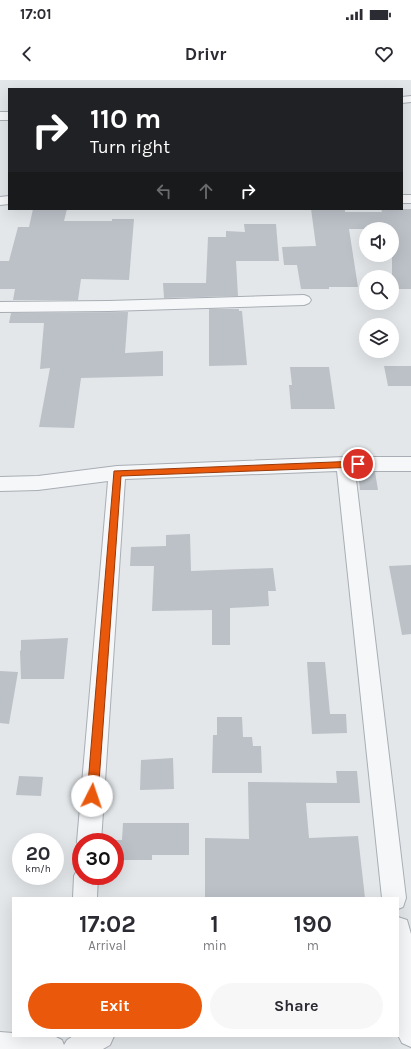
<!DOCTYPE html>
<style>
:root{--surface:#fff;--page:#f7f7f7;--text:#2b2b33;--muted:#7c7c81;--accent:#ea580c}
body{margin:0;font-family:Karla,sans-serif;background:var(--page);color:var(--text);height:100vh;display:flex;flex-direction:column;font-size:15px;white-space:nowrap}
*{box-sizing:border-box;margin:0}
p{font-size:13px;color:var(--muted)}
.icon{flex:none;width:22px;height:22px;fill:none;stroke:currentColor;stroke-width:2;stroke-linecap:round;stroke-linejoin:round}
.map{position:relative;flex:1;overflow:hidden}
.sheet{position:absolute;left:12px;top:817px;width:387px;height:140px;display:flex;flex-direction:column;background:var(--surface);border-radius:0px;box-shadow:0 4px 16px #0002}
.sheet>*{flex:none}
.guide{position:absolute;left:8px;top:8px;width:395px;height:122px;border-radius:0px;box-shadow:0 4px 16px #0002;background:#202124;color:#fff;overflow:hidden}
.buttons{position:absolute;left:359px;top:142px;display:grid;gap:8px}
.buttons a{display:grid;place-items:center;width:40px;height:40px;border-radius:50%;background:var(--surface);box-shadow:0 4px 16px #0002;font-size:20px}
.speed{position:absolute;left:12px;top:753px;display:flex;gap:8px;font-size:20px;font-weight:700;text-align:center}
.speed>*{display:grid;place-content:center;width:52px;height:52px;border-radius:50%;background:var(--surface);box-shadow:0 4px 16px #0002;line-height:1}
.speed small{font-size:10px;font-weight:400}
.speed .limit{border:6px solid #d22;background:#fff;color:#111}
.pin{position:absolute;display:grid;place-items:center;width:34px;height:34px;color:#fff;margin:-17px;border:2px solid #fff;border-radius:50%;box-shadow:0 1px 4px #0007}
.me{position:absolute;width:44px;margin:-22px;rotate:4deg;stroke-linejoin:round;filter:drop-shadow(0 0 3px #0008)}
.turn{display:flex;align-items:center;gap:14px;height:84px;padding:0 16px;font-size:18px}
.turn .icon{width:52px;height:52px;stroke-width:2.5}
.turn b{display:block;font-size:28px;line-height:34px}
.lanes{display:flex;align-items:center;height:38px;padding:0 16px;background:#0003;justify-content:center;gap:20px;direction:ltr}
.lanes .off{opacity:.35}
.eta{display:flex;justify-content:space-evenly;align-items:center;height:68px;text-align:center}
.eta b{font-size:24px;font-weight:700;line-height:28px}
.button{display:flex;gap:8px;margin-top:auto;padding:8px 16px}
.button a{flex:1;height:46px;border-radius:24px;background:var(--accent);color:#fff;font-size:16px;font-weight:700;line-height:46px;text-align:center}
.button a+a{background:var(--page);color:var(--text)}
.status{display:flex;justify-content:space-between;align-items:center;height:28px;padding:0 20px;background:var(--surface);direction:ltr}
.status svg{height:11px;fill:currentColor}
header{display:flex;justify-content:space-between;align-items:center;height:52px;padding:0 16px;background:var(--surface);font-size:18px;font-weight:700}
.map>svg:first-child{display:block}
.building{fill:#bbc1c7}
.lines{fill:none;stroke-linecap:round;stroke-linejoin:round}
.minor-casing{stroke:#a8aeb4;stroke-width:2}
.minor{fill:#f6f7f9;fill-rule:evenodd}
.route{fill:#ea580c;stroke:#983908}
</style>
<div class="status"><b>17:01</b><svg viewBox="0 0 49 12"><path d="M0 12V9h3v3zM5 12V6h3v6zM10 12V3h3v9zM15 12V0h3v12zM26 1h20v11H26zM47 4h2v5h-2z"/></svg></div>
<header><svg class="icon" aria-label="back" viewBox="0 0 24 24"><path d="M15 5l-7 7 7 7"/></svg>Drivr<svg class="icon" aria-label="heart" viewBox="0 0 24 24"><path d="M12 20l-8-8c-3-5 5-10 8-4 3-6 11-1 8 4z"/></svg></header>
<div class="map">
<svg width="411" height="969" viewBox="0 0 411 969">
<rect width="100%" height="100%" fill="#e3e7ea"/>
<path class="building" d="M33,129h34l-3,12h48v-2h22l-5,61 -48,-1 -3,21h-65l2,-11h-15v-28h9l9,-34h11z
M311,129h34v3h37l-1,-3h30v80h-19v-60h-43l9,58h-29v2h-28l-4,-24h-13l-2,-18 34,-1z
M244,144h32l3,37h-43l2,35 -74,2 -1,-15h43l2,-46h18v-6l19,1z
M209,229h30v2h3l5,54 -38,1z
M128,232l-3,41 38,-2v25l-82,2 -7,50 -35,-1 11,-59 -10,1 4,-46h-35l2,-10z
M384,286h27v20h-23z
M290,287h39l6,42h-44l-2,-24h3z
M358,392h17l3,18h-18z
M190,454l1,37 82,-3 3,23h-8l1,15 -39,2v37h-18v-35l-60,1 2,-45h-24l1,-19 35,-1v-11z
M411,485v69l-9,1 -13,-69z
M68,558l-4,41h-43l-1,-28 1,-1v-10z
M307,582h18l5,52h16l1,19 -35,1z
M0,591l18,1 -9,52 -9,-1z
M217,637h25l1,20h9l1,9h8l1,27h-50l1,-38h4z
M173,678l1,31 -34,1 1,-30z
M336,691h21l3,32h-54l3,35 49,-2 7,62h-160v-60l44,1 -1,-57 89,1z
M19,696l24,1 -2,19 -25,-1z
M123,743h66v32h-37v5h-37l1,-20h6z"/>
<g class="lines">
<g class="minor-casing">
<path id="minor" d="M411,16v6l-9,1v-6z
M0,32h9v8h-9z
M402,115h9v8h-9z
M9,116v8l-9,1v-8z
M304,215l5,2 2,3 -2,3 -5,2 -195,6 -109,1v-10l109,-1z
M345,377h66v14h-56l51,427 -3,9 -5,2v-11h-16l-45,-427 -212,8 -24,363h-20v8l-4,-8 31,-361 -70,9 -38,1v-14l38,-1 79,-10z
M81,786v10h17l-1,22h-24l1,-22 4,-8z
M398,837l9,3 4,14v113l-9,-4 -4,-8z
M0,952l13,1v3h41l8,4 2,5 3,-5 6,-4h41l-4,9 -7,4h-103z"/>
</g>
<use href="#minor" class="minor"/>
</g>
<path class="route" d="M358,381l4,3 -4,3 -237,9 -23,320 -2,4 -4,1 -3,-1 -2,-4 27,-325z"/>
</svg>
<div class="buttons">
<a><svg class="icon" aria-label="sound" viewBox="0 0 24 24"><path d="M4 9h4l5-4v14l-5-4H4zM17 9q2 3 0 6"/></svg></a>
<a><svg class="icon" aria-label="search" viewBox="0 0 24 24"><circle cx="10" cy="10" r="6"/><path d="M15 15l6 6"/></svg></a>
<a><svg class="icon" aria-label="layers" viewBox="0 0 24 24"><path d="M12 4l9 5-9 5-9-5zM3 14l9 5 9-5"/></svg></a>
</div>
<div class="speed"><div>20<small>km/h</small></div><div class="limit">30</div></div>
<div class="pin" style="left:358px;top:384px;background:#d93025"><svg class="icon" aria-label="arrive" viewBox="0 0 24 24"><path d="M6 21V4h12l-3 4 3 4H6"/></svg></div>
<svg class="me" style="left:92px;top:716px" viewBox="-20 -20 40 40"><circle r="19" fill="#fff"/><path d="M0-13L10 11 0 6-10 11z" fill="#ea580c"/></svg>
<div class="guide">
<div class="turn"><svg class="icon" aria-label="right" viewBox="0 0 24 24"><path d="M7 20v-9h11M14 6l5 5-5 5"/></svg><div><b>110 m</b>Turn right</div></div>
<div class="lanes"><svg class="icon off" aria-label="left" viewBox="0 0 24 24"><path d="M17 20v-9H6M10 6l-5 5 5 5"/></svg><svg class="icon off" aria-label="ahead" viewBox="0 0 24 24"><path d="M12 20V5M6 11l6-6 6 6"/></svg><svg class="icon" aria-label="right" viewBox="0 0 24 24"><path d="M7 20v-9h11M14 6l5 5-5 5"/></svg></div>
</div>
<section class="sheet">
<div class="eta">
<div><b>17:02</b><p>Arrival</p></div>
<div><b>1</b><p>min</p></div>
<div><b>190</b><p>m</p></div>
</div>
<div class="button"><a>Exit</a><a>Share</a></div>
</section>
</div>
